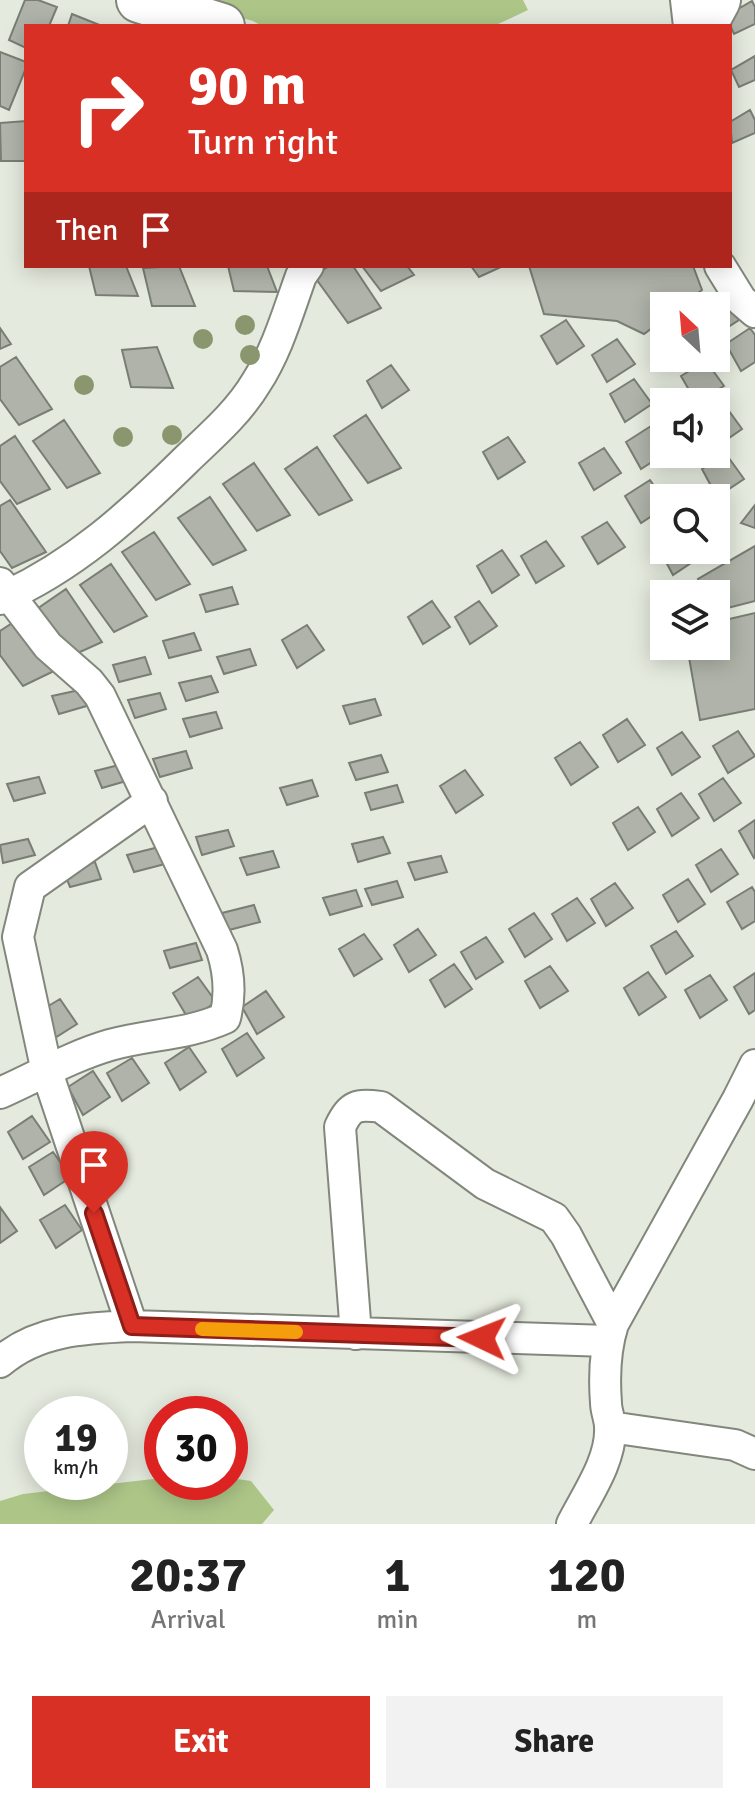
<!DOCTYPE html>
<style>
:root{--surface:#fff;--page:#f2f2f2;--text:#222;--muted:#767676;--accent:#d93025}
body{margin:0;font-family:Signika,sans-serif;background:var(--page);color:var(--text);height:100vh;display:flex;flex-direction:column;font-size:30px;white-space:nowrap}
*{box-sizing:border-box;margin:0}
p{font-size:26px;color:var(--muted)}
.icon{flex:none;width:44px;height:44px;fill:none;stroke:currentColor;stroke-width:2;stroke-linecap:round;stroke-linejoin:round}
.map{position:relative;height:1524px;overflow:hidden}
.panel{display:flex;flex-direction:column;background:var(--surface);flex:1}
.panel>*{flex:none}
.banner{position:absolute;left:24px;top:24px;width:708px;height:244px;border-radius:0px;box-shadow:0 4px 20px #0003;background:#d93025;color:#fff;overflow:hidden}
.needle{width:52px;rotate:334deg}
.buttons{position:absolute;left:650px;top:292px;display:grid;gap:16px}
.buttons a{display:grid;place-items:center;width:80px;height:80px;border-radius:0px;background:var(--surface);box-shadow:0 4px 20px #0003;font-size:40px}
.speed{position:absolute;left:24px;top:1396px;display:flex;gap:16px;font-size:40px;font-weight:700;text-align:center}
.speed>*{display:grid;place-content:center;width:104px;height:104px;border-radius:50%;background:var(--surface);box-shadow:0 4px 20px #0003;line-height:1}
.speed small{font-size:20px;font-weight:400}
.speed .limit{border:12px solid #d22;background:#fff;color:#111}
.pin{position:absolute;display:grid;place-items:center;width:68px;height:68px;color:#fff;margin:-82px -34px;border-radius:50% 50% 50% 0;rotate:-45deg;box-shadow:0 0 8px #0007}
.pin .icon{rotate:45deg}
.me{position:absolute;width:88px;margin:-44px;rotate:272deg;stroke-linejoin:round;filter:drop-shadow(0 0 6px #0008)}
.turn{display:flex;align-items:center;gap:28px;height:168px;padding:0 32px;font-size:36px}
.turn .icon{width:104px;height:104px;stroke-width:2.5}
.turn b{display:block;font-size:56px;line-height:68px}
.then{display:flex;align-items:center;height:76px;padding:0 32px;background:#0003;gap:16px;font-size:30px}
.eta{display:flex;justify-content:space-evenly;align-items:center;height:136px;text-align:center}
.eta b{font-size:48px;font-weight:700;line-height:56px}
.button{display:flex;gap:16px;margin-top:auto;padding:16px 32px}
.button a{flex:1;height:92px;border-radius:0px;background:var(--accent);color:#fff;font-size:32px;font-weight:700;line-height:92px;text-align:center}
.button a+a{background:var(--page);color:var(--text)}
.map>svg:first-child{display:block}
.green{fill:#adc688}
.building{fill:#afb3a9;stroke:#797e74;stroke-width:2}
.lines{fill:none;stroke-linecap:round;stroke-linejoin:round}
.street-casing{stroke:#82877c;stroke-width:34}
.primary-casing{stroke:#82877c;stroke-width:48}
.street{stroke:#fff;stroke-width:30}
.primary{stroke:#fff;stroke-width:44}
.tree{fill:#8a976e}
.route-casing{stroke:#8d1f18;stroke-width:20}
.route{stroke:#d93025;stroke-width:14}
.slow{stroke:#f59e0b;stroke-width:14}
</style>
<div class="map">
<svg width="755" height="1524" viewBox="0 0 755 1524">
<rect width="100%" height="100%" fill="#e5eade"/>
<path class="green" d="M200,0h323l5,10 -34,16h-232l-9,-5 -57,-15z
M162,1478v4h68v-4l21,3 23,29 -12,14h-262v-23l23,-7z"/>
<path class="building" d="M25,0h13l19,7 -8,19h-23v22l-17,-8z
M752,1l3,6v17l-21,10 -8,-18z
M72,14l30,12h-34z
M0,52l26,10v6l-17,42 -9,-4z
M755,56v24l-16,7 -8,-17z
M750,110l5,10v13l-23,10 -2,-21z
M26,121v40h-25l-1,-38z
M89,266h37l12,30 -42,-1z
M179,266l16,40h-43l-9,-38z
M228,266h39l10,26 -43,-1z
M329,266h24l28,42 -33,15 -34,-47z
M362,266h45l7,9 -33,16z
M471,266h32l-24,11z
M529,266h164l9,24 -21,16h-17v13l-20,15 -27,-13 -73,-7z
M721,295l18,25 -23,15v-29h-13z
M566,320l18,26 -27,18 -16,-28z
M0,328l11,16 -11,5z
M750,328l5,7v27l-14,9 -15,-27z
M617,339l18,25 -28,18 -15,-27z
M157,347l16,41 -42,-1 -9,-37z
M16,357l36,52 -33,16 -19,-26v-32z
M706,361l18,25 -28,16 -15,-26z
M391,365l18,25 -27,18 -15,-27z
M634,379l18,25 -27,18 -15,-28z
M724,404l18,25 -26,18v-37z
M366,415l35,53 -33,15 -34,-47z
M64,420l36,53 -33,15 -34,-47z
M651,426l13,19v9l-23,15 -15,-27z
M15,436l35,53 -33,15 -17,-23v-35z
M508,437l17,25 -27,17 -15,-27z
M317,447l35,53 -33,15 -34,-46z
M604,448l17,25 -27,17 -15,-27z
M726,454l18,25 -27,18 -15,-28z
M254,463l36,52 -33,16 -34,-47z
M650,480l14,20v8l-23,15 -16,-27z
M210,497l36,53 -33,15 -35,-47z
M10,500l36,52 -34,16 -12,-17v-45z
M755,505v23l-14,-5z
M607,522l18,25 -27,17 -16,-27z
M154,532l36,52 -34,16 -34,-48z
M546,541l18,25 -28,17 -15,-27z
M664,543v7h31l5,7 -27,18 -15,-28z
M755,546v55l-39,10v-17h-11l-7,-15z
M502,550l17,25 -27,18 -15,-27z
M111,564l36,52 -33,16 -34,-47z
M232,587l6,17 -32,8 -6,-17z
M66,589l36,53 -33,15 -35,-46z
M432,601l18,26 -27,17 -15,-27z
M479,601l18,25 -27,18 -15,-27z
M755,613v96l-55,11 -13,-74h29v-24z
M20,618l36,52 -33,16 -23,-31v-24z
M307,625l17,25 -27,18 -15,-28z
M194,633l7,17 -32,8 -6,-17z
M250,649l6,16 -32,9 -7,-17z
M145,657l6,17 -32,8 -6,-17z
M211,676l7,16 -32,9 -7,-18z
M84,689l6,16 -31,9 -7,-18z
M160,693l6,16 -31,9 -7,-18z
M375,699l6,16 -31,9 -7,-18z
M216,712l6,16 -32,9 -7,-18z
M627,719l18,26 -27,17 -15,-27z
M738,731l17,25 -27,17 -15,-27z
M682,732l18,25 -28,18 -15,-27z
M580,742l18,25 -27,18 -16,-27z
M186,751l6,17 -32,9 -7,-18z
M381,755l7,17 -32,8 -7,-17z
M127,763l6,16 -31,9 -7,-17z
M465,770l18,25 -27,18 -16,-27z
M39,777l6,16 -31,8 -7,-17z
M723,778l18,25 -27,18 -15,-27z
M312,780l6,16 -31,9 -7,-17z
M397,785l6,17 -32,8 -6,-17z
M681,793l18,25 -27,18 -15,-27z
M638,807l17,25 -27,18 -15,-27z
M755,820v37l-1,1 -15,-27z
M228,830l6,16 -32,9 -6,-18z
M383,837l7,16 -32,9 -6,-18z
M28,839l7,16 -32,8 -3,-18z
M159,847l6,17 -31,8 -7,-17z
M721,849l17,25 -27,18 -15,-27z
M273,851l6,16 -32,8 -7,-17z
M441,856l6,16 -32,8 -7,-17z
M95,862l6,17 -31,8 -7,-17z
M688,879l17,25 -27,18 -15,-27z
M397,881l6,16 -31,8 -7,-16z
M615,883l18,25 -27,18 -15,-27z
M752,887l3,5v29l-13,8 -15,-27z
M356,890l6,16 -32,9 -7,-17z
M577,898l18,25 -28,18 -15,-27z
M254,905l6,17 -31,8 -7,-17z
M534,913l18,26 -27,18 -16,-28z
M418,929l18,26 -27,17 -15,-27z
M676,931l17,25 -27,18 -15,-28z
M364,934l18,25 -28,17 -15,-27z
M486,937l17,25 -27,17 -15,-27z
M196,943l6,17 -32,8 -6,-17z
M454,964l18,25 -27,18 -15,-27z
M550,966l18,25 -28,17 -15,-27z
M648,972l18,25 -27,18 -15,-27z
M755,973v37l-6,4 -15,-27z
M710,975l17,25 -27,18 -15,-28z
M198,977l18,25 -27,18 -16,-27z
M266,991l18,26 -27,17 -15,-27z
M60,999l17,25 -27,17 -15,-27z
M247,1033l17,25 -27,18 -15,-27z
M189,1047l17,25 -26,18 -15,-27z
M132,1058l17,25 -27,18 -15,-28z
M93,1071l17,26 -27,18 -15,-28z
M32,1116l18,26 -27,17 -15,-27z
M53,1152l18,25 -27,18 -15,-28z
M65,1205l17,25 -26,18 -16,-28z
M0,1207l17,24 -17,12z"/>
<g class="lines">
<g class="street-casing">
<path id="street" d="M686,0l3,26
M720,266l21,34 14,12
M0,583l48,63 41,36 11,14 122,254c7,22 9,45 3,68 -38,17 -75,16 -115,27 -38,11 -74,32 -110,48
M0,599c73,-32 130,-84 186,-139 25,-24 52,-47 70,-77 21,-32 32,-71 45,-107l7,-10
M132,1326l-85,-254 -29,-135 12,-50 122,-86
M356,1334l-16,-207c10,-22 17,-23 41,-20l104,77 69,34 12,17 47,89
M0,1362c37,-32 84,-34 132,-36l476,15
M610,1427l125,18 20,9
M572,1524c14,-28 40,-64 38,-97 0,-8 -4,-16 -4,-24 -2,-26 -1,-54 7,-79l125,-225 17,-34"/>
</g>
<g class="primary-casing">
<path id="primary" d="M139,0l83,26
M704,26l14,-26"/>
</g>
<use href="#street" class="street"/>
<use href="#primary" class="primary"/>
</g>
<g class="tree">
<circle cx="245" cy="325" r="10"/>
<circle cx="203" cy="339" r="10"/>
<circle cx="250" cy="355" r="10"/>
<circle cx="84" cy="385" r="10"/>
<circle cx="172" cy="435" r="10"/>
<circle cx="123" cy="437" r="10"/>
</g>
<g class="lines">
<g class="route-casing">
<path id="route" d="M94,1213l38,113 350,12"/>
</g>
<use href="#route" class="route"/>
<path class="slow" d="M202,1329l94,3"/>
</g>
</svg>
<div class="buttons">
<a><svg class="needle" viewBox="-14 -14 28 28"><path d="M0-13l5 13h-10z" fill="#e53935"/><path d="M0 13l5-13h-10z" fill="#767676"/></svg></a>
<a><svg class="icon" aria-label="sound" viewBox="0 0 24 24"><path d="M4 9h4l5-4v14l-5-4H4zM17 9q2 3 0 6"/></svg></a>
<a><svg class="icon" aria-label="search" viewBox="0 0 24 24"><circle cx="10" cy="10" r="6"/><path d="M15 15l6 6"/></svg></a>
<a><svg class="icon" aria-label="layers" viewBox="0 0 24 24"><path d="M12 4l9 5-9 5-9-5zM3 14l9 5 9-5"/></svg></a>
</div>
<div class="speed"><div>19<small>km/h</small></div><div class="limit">30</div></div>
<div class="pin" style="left:94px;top:1213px;background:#d93025"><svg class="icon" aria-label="arrive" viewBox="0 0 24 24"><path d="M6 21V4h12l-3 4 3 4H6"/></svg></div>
<svg class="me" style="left:482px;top:1338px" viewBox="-20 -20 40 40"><path d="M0-17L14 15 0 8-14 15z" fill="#d93025" stroke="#fff" stroke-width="4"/></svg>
<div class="banner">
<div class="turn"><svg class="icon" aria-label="right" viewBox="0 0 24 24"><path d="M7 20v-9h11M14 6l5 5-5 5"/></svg><div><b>90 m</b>Turn right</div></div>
<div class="then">Then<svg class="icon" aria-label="arrive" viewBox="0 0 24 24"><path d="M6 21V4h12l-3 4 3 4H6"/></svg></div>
</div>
</div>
<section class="panel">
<div class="eta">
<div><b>20:37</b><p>Arrival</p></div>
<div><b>1</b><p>min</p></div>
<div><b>120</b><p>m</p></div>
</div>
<div class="button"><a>Exit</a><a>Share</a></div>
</section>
